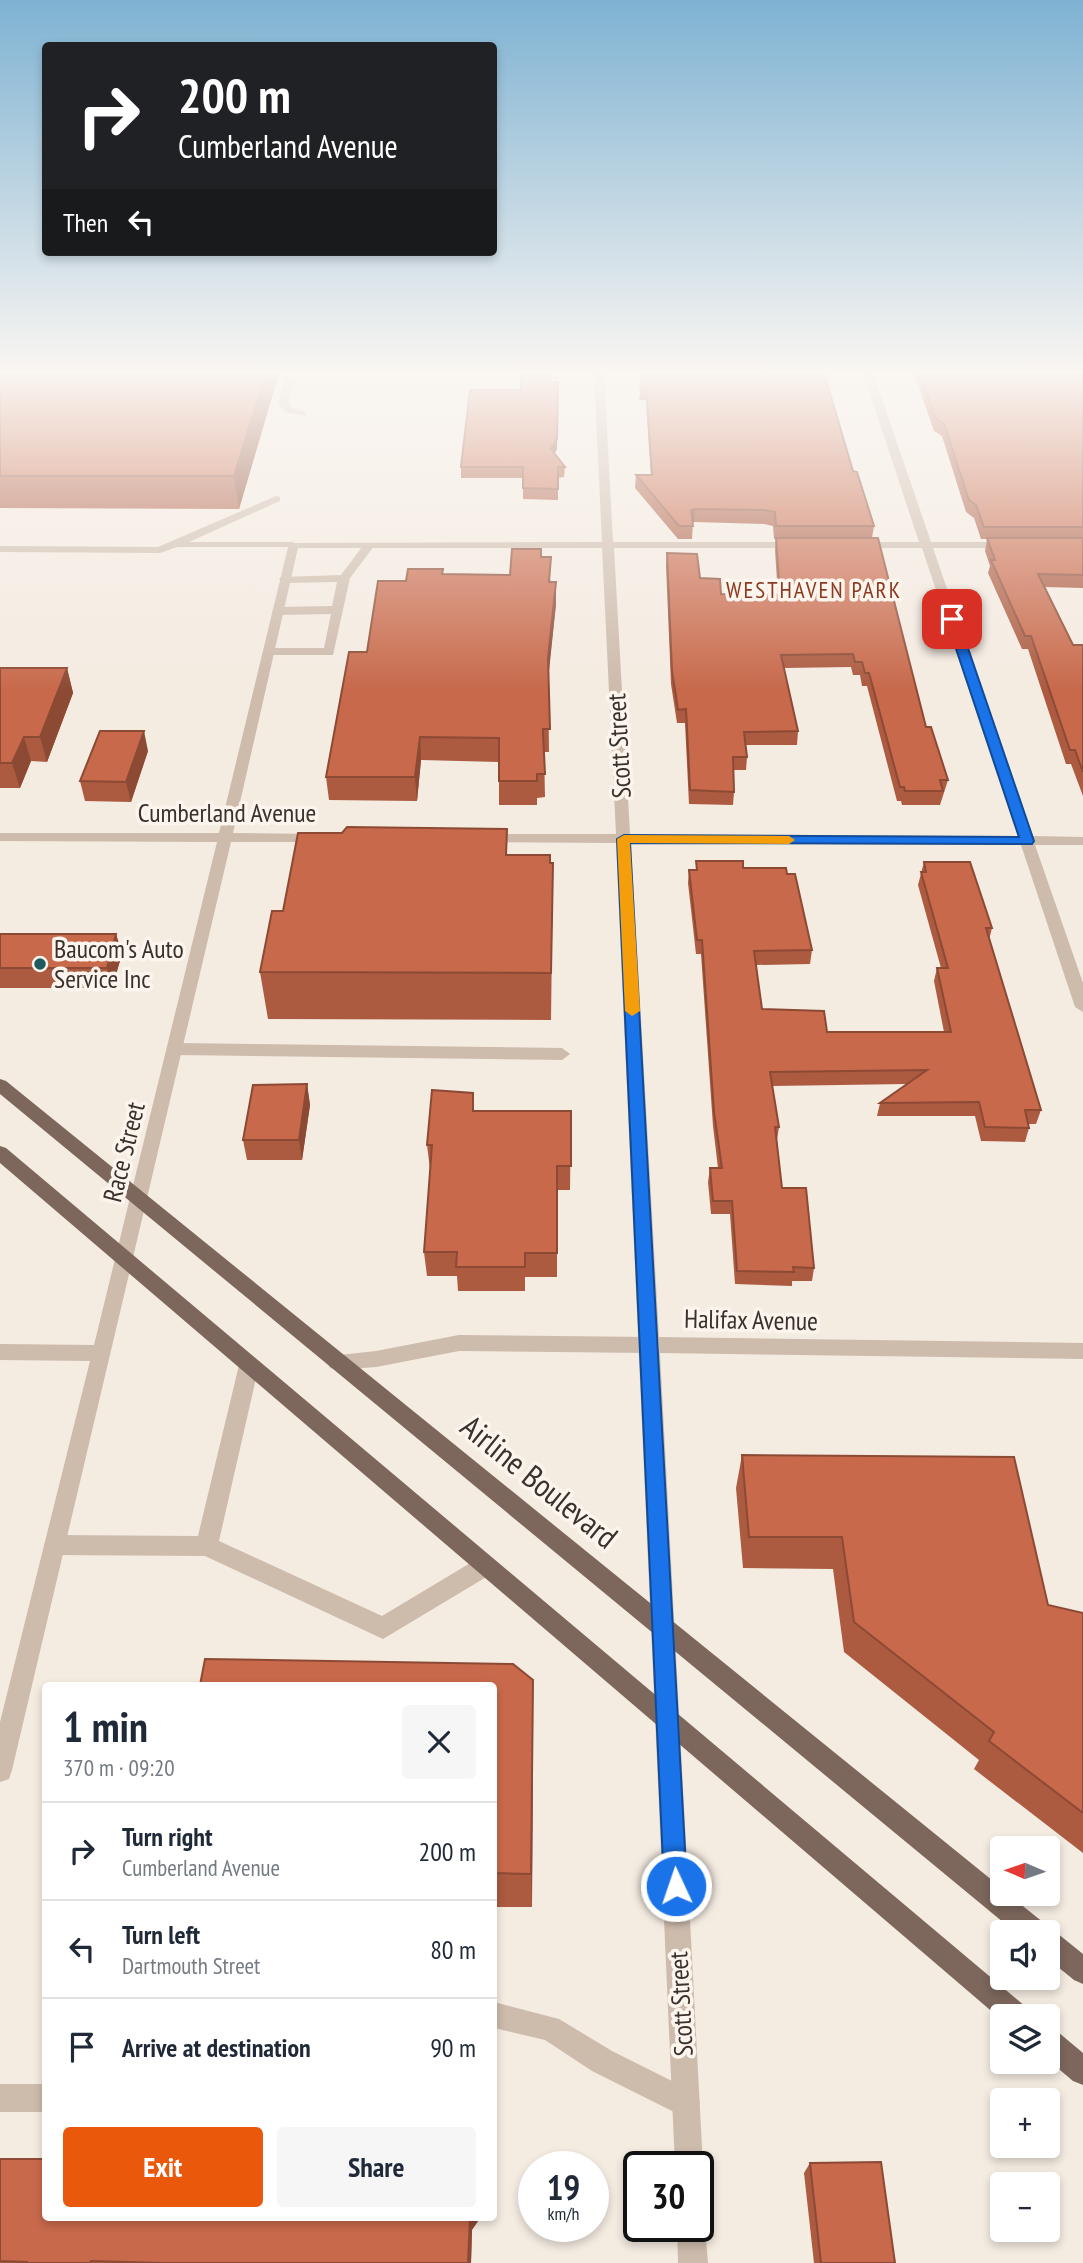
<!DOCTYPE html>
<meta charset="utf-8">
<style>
:root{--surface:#fff;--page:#f6f6f7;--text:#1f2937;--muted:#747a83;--line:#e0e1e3;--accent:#ea580c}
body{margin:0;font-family:"PT Sans Narrow",sans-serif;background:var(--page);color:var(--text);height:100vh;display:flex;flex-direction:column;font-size:26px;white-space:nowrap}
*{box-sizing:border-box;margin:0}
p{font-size:23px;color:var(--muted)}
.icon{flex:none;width:38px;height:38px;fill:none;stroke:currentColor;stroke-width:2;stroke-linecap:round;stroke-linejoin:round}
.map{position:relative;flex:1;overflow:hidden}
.drawer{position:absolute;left:42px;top:1682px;width:455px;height:539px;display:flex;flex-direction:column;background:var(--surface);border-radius:7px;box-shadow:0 4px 10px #0003}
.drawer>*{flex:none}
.banner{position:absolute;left:42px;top:42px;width:455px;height:214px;border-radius:7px;box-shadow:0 4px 10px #0003;background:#202124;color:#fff;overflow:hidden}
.needle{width:46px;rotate:272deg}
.tools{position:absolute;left:990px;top:1836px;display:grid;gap:14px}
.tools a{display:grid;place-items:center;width:70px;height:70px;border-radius:7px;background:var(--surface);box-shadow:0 4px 10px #0003;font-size:35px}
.speed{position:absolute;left:518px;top:2151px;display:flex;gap:14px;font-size:35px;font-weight:700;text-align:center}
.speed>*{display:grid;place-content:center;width:91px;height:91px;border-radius:50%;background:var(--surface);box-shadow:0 4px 10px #0003;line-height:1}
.speed small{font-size:18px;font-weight:400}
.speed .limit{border:4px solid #111;border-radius:10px;background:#fff;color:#111}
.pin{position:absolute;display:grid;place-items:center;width:60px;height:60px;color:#fff;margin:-30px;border-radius:14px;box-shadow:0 4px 10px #0006}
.me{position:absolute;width:77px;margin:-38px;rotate:357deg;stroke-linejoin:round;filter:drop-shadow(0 0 5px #0008)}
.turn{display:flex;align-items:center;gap:24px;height:147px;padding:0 21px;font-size:32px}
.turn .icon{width:91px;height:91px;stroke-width:2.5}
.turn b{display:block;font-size:49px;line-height:60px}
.then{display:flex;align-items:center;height:66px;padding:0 21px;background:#0003;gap:14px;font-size:26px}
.round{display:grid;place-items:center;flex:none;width:74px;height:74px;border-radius:7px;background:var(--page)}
.head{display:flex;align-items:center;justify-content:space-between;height:119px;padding:0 21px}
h1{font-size:42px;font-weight:700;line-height:52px}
.primary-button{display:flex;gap:14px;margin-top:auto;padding:14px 21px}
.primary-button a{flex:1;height:80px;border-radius:7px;background:var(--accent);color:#fff;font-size:28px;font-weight:700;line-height:80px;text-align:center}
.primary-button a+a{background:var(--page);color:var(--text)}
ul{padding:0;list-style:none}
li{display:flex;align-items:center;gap:21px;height:98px;padding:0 21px;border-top:2px solid var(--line)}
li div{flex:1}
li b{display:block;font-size:26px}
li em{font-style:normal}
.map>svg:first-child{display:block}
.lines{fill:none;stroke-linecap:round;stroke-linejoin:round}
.service{fill:#cdbbac;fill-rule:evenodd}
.minor{fill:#cdbbac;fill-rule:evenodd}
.primary{fill:#7d675c;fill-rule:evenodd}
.wall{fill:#ac5a40}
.shaded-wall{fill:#8c4a34}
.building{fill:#c8694b;stroke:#8c4a34;stroke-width:2}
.route{fill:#1a73e8;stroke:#114b97;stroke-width:2}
.slow{fill:#f59e0b}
.poi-dot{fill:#1f5a5e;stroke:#fbf5ee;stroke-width:2.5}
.labels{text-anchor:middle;stroke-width:7;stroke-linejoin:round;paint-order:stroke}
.far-neighbourhood-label{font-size:23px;letter-spacing:2px;fill:#8c3b22;stroke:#fbf5ee}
.street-label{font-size:26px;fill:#3b302b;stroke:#fbf5ee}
.poi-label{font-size:26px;fill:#3b302b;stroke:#fbf5ee;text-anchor:start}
.near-street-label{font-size:32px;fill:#3b302b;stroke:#fbf5ee}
</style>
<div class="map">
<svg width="1083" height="2263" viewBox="0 0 1083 2263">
<rect width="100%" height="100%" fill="#f4ebe1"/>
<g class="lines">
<path class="service" d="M290,376l5,3 -7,24 5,5 13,4v4l-21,-4 -7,-9 7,-24z
M276,496l4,1v4l-91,41h104l6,3 -2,2h-120l-17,6 -160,-1v-6l158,1z
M365,543l10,2 -25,33 -17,77h-68l-2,-3 6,-4h55l7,-34 -53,1 -6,-4 6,-4 54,-1 5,-24 -52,1 -6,-4 2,-2 60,-2z
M176,1043l386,5 8,6 -8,6 -386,-5 -8,-6z
M459,1335l190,2 7,2 3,6 -3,6 -7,2 -190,-2 -83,16 -39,3 -7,-2 -3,-6 3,-6 46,-5z
M249,1357l7,2 3,6 -40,176 163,75 95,-57 8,-3 8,3 3,7 -3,7 -110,66 -178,-83 -150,-1 -8,-3 -3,-7 3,-7 8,-3 143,1 41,-171 3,-6z
M494,2002l65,17 53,32 84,42 4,10 -4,10 -10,4 -10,-4 -84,-42 -47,-31 -51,-12z
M0,2084h46v28h-46z"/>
<path class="minor" d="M594,373h10l9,169h187l6,3 -6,3h-186l16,286 388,2 -96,-288h-66l-6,-3 6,-3h63l-56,-169h10l58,169h79l6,3 -6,3h-77l99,288 51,1v8h-48l48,138v29l-8,-5 -54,-162 -390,-2 28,494 424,6v16l-423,-6 43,813 -5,10v-10h-23l-59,-1323 -133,-1 -7,-4 7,-4h133l-14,-286h-304l-65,285 85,1 7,4 -7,4h-87l-219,928 -3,9 -9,3v-60l90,-361 -90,-1v-16l94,1 123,-503 -217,-1v-8h219l70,-290 313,-1z
M698,2215l7,11 3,37h-30l-1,-37h21z"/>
<path class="primary" d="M0,1079l6,2 997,808v5h5l36,29 3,7 10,3 26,21v30l-9,-4 -26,-21v-27h-33l-1015,-838z
M0,1146l6,2 1020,859 4,9h-27v5l-1003,-858z
M1048,2029l10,3 25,21v32l-10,-4 -25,-21z"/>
</g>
<path class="wall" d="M0,373h279l-40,136 -239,-1z
M642,373l211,98 21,55 -2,12 54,189 22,53 -8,25h-38l-1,-4h-4l-30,-115h-5l-2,-11h-7l-2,-8 -67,1 14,63 -1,14h-51l1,12 -1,13h-12v22l-1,13 -44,-1 -4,-81h-8l-6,-39 -5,-118 1,-13 54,41 57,1 -3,-44 1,-12h-2l-1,-13 -9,-2 -70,-2 -1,1 -1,16h-14l-43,-51 1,-13h15l-5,-75h-7z
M914,373h169v215l-39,-1 29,58h10v151l-12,-32h-5l-38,-115h-6l-34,-76 2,-7 -5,-15 2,-12h-6l-7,-21 -8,-6 -24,-76 -8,-5z
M521,390l36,59 -3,4 11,14 -1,10 -6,1v22l-35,-1v-21h-62v-11z
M541,557l10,25 5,22 -8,72 1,76h-5l1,45 -8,1v7h-38v-43l-78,-2 -4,41 -88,-1 -3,-23 41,-125 39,-71 37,-12v5l67,1z
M0,668h67l6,25 -26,69 -16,-1 -11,27h-20z
M148,751l-17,51 -46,-1 -5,-20z
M507,855l46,8 -2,157 -283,-1 -8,-47z
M696,861l91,13 25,76 -2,14 -54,1 6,44 65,23h117l-10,-51 3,-13h4l-23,-83 6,-23 68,66 -3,12 52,170 -5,14h-8l1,4 -4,14 -44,-1 -6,-25h-98l3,-13 27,-19 -135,2 7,41 -2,13 5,48 32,80 -2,13h-20v5l-57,-2 -5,-70h-19l-3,-32 2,-14h8l-5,-42 -12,-172h-5l-8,-71 1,-13h7z
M0,934h116l6,20 -10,34h-112z
M307,1084l3,21 -8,55h-55l-4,-20z
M474,1111h97l-1,79h-13v87h-32v14h-67l-1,-15h-30l-3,-24 6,-83 -3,-24z
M742,1455l306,150 35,8v240l-109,-84 5,-9 -135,-108 -11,-83 -90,-1 -7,-80z
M533,1680l-1,227h-38v-222z
M0,2159l472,71 -1,33h-471z
M810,2163l85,100h-81l-10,-90z"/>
<path class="shaded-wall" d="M266,373h13l-40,136 -5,-33z
M558,382l-1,67 -6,10v-10z
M695,509l-1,13 -4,2 1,-14z
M556,582v22l-8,77v-23z
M67,668l6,25 -26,69 -7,-25z
M144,731l4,20 -17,51 -5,-20z
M24,737l7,24 -11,27 -8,-25z
M420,737l1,23 -4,41 -2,-24z
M116,934l6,20 -10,34 -5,-20z
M307,1084l3,21 -8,55 -3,-20z
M533,1680v39l-1,188 -1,-33z
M470,2217h11l-9,13 -1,33h-3z"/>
<path class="building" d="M0,373h266l-32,103h-234z
M642,373h182l29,98 4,1 17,54h-98l-1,-14 -10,-2 -70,-1 -4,1 2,16h-14l-43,-51h16l-6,-87h-6z
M920,373h163v154h-99l-8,-22 -7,-5 -25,-76 -8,-5z
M521,374h30v8h7l-1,57 -6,10 14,18h-7v22l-35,-1v-21h-62l9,-77h51z
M776,538h102l48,189h5l17,53h-8l3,11h-38l-1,-4h-4l-31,-114h-4l-3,-11h-7l-2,-8 -72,1 17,76 -54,1 3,25h-14l1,35 -44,-2 -4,-81 -8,1 -6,-39 -5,-118 30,1 3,24 20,1 1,15 59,1z
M987,538h96v37l-45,-1 35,71h10v127l-8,-22h-5l-39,-114h-6l-34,-76h4z
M512,549h29v8h10l-2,25h7l-8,76 2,71h-7v4l2,41h-8v7h-38v-43l-79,-1 -5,40h-89l23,-125h18l11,-71h28l2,-12h35l-1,5 68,1z
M0,668h67l-27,69h-16l-12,26h-12z
M100,731h44l-18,51 -46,-1z
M347,827l160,2 -1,26h44v8h3l-2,110 -291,-1 12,-61h11l15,-78h44z
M696,861h47v7h43l1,6h8l17,76 -58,1 8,58 62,2 3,21h124l-14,-64h11l-27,-96h5l-2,-10h46l22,66h-6l55,182h-16l4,18 -44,-1 -6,-25 -99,1 47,-33 -157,2 9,55h-4l7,61h24l8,80 -21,-1 1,5 -57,-1 -5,-70h-19l-3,-33h12l-8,-56 -12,-172h-5l-8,-70h8z
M0,934h116l-9,34h-107z
M307,1084l-8,56h-56l10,-55z
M432,1090l41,3v18h98v55h-14v87h-32v14h-69l1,-15h-33l8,-107h-5z
M742,1455l272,2 34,148 35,8v200l-94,-72 5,-9 -140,-110 -12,-85h-93z
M205,1659l308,5 20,16 -2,194 -37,-1v-188h-294z
M0,2159h46v58h424l-2,46h-305l-72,-2 -1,2h-63v-1l-27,-1z
M881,2162l14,101h-74l-11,-100z"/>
<linearGradient id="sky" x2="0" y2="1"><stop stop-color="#7eb2d2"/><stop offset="0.54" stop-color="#faf6f2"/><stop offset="1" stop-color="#faf6f2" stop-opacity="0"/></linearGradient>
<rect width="1083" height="690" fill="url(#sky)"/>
<path class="route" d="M948,616l10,3 76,222 -2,3 -402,-1 57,1043 -3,8 -8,3 -8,-3 -4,-8 -47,-1047 7,-4 395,2 -73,-218z"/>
<path class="slow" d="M624,835l165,1 6,4 -6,4 -159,-1 10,168 -8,5 -7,-5 -8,-172z"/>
<circle class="poi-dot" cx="40" cy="964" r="7"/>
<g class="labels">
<g class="far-neighbourhood-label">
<text x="814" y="598">WESTHAVEN PARK</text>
</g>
<g class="street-label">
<text transform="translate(619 746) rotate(-93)" y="9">Scott Street</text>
<text x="227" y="822">Cumberland Avenue</text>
<text transform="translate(124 1152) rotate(-76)" y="9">Race Street</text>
<text transform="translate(751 1320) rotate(1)" y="9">Halifax Avenue</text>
<text transform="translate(681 2004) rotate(-93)" y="9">Scott Street</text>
</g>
<g class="poi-label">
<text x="54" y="958">Baucom's Auto<tspan x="54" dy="30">Service Inc</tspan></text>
</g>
<g class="near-street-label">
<text transform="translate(539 1482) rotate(39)" y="11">Airline Boulevard</text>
</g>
</g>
</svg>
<div class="tools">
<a><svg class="needle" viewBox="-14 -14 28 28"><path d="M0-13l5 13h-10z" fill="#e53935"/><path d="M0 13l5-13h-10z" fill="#747a83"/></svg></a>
<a><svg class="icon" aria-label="sound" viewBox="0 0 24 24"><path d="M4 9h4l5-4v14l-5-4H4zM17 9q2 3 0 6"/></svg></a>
<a><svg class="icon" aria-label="layers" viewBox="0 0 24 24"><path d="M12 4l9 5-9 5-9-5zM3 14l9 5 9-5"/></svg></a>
<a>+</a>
<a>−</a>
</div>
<div class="speed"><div>19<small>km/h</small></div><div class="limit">30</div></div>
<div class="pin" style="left:952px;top:619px;background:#d93025"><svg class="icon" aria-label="arrive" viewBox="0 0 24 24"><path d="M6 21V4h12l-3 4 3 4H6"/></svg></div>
<svg class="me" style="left:676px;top:1886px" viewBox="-20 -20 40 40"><circle r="17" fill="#1a73e8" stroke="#fff" stroke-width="3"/><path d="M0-11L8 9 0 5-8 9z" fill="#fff"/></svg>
<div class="banner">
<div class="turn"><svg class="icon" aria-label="right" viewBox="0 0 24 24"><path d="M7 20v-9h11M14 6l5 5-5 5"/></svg><div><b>200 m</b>Cumberland Avenue</div></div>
<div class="then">Then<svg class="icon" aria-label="left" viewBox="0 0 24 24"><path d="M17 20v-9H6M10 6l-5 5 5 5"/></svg></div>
</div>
<section class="drawer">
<div class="head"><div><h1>1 min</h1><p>370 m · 09:20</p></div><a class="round"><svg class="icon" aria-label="close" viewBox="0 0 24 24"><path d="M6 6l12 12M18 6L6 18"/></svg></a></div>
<ul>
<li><svg class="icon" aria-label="right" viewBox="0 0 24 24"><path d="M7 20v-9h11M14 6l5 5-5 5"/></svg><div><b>Turn right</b><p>Cumberland Avenue</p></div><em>200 m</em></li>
<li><svg class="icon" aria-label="left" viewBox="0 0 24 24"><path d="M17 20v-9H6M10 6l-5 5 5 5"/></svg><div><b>Turn left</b><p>Dartmouth Street</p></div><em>80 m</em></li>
<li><svg class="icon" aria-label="arrive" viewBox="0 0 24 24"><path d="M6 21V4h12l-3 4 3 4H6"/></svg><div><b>Arrive at destination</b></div><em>90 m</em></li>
</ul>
<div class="primary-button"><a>Exit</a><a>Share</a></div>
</section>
</div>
